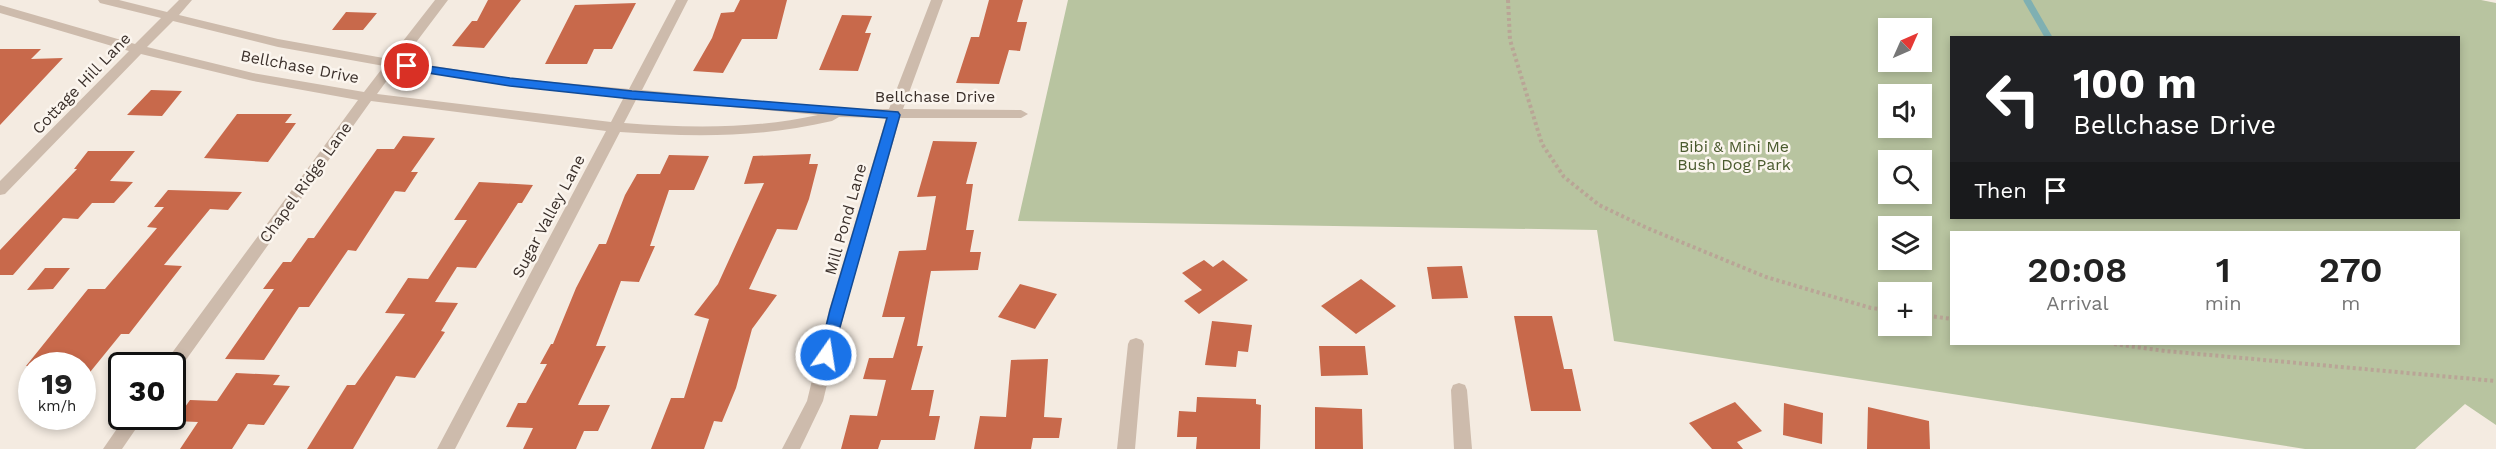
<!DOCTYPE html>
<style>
:root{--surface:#fff;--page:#f2f2f2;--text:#222;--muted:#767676}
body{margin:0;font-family:"Work Sans",sans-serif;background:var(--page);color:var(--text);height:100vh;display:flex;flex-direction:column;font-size:22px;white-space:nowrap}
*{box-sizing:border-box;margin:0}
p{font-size:20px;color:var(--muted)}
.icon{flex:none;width:33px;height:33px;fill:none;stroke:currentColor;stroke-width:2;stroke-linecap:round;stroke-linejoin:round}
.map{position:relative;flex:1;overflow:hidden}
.sheet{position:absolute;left:1950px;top:231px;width:510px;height:114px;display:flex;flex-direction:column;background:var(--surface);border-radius:0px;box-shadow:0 3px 9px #0003}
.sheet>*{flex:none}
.top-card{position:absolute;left:1950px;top:36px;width:510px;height:183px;border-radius:0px;box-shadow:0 3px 9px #0003;background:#202124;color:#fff;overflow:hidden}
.needle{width:39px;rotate:45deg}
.fabs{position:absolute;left:1878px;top:18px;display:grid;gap:12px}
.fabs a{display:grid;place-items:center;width:54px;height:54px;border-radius:0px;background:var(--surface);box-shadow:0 3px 9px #0003;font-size:30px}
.speed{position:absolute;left:18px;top:352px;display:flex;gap:12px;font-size:30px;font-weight:700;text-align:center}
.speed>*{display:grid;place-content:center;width:78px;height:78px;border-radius:50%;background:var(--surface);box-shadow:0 3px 9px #0003;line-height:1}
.speed small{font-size:15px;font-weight:400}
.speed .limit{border:3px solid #111;border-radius:9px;background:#fff;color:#111}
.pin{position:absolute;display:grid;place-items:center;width:51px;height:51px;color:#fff;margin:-26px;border:3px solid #fff;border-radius:50%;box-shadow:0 2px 6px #0007}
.me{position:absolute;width:66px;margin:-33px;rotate:13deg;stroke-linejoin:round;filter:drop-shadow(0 0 4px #0008)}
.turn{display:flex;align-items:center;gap:21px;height:126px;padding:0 24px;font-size:27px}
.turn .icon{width:78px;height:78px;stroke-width:2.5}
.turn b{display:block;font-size:42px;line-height:51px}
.then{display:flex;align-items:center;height:57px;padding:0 24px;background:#0003;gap:12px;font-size:22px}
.eta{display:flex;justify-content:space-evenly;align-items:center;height:102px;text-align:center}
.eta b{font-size:36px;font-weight:600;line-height:42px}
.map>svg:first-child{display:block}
.green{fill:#b8c4a0;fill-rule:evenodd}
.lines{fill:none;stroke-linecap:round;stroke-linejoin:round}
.stream{stroke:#7fb0b2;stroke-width:7}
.building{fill:#c8694b}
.path{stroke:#b9a596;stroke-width:4;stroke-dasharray:3 3;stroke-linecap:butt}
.minor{fill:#cdbbac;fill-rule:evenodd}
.route{fill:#1a73e8;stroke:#114b97;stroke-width:1.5}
.labels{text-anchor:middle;stroke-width:5;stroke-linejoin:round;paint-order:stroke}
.street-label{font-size:16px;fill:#3b302b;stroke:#fbf5ee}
.park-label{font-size:16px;fill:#4a5a2e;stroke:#fbf5ee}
</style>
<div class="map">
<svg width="2496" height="449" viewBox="0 0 2496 449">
<rect width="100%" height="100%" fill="#f4ebe1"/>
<path class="green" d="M1068,0h1413l15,3v422l-31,-21 -50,45h-110l-691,-108 -17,-111 -579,-9zM1888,28h34v34h-34zM1952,38h506v180h-506zM1888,94h34v34h-34zM1922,160v34h-34v-34zM1888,226h34v34h-34zM1952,232h506v112h-506zM1888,292h34v34h-34z"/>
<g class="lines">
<path class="stream" d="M2027,0l22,38"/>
</g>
<path class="building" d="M488,0h33l-37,48 -32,-2 20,-25h5z
M740,0h47l-10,39h-35l-19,34 -30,-2 19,-33 9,-25 13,-1z
M989,0h34l-6,22h10l-7,29 -11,-1 -10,34 -43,-1 15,-46h8z
M636,3l-24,46h-18l-7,15h-42l30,-59z
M346,12l31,1 -14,17h-31z
M842,15l30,1 -7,17h6l-13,38 -39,-1z
M0,49h41l-10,10 32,-1 -63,67z
M151,90l31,1 -20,25 -35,-1z
M237,114h55l-7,9h11l-28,39 -64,-4z
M403,136l32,2 -24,34h7l-13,20 -10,-1 -39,60 -8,-1 -39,57h-10l-35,53 -39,-1 49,-70h-11l20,-27h8l17,-24h6l63,-89h17z
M933,141l44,1 -11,42h7l-7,46h8l-4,22h11l-3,18 -47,1 -14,75h6l-12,44h23l-5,26h11l-5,24h-54l-3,9h-37l9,-34 27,1 9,-36 -23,-1 6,-21h24l12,-41h-23l17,-66 27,-1 10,-54 -19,1z
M88,151h47l-25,30 23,1 -19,21h-22l-14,16 -15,-1 -50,57h-13v-25l77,-81h-3z
M811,154l-2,10h9l-9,35 -12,31 -20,-1 -28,60 28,6 -25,34 -16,59 -14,34 -8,-1 -10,28h-53l20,-51h13l25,-79 -15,-4 24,-31 46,-101 -20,1 9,-28z
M669,155l40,1 -15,34h-25l-19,56h5l-16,36 -18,-1 -25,65h10l-28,59h32l-12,26h-14l-8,18h-53l10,-21 -27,-1 12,-24h8l21,-39h-7l11,-20h2l23,-56 23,-44h7l19,-49 12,-21h23z
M479,182l54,3 -11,18h-4l-42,65 -19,-1 -22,35 23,1 -17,28 4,1 -30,46 -19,-2 -43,73h-46l40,-64h8l50,-71 -20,-1 23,-35 20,1 39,-59h-13z
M168,190l74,2 -14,18 -18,-1 -46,56 18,1 -53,68h-8l-39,48v-16h-56l62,-77h17l52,-61 -10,-1 17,-20h-10z
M1204,260l9,7 10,-7 25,20 -49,34 -15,-13 18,-11 -20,-17z
M1462,266l6,32 -36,1 -5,-32z
M45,268h25l-17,21 -26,1z
M1361,279l35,27 -40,28 -35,-28z
M1020,284l37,10 -22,35 -37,-12z
M1514,316h38l12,53h8l9,42h-50z
M1212,321l40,4 -4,27 -10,-1 -2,16 -31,-2z
M1319,346h46l3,29 -47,1z
M1048,359l-4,58 18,1 -3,20h-26l-2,11h-57l6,-33 26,1 5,-57z
M236,373l44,2 -7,10 17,1 -26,39 -16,-1 -16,25h-52l18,-27 -23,-1 15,-21 27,1z
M1197,397l59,2v5l5,1 -1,44h-64l1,-12h-20l2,-26 17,1z
M1735,402l27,29 -25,11 6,7h-31l-23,-26z
M1784,403l39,10 -1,31 -39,-9z
M1315,407l47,2 1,40h-48z
M1868,407l61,14 1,28h-63z"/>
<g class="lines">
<path class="path" d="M1508,0l2,40 32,104 22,33 35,28 48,23 119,49 105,31 17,2
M1922,315l30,4
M2114,344l51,7 331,30"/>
<path class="minor" d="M98,0h21l48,12 12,-12h13l-13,15 99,24 111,20 46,-59h13l-46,61 108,17 119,11 47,-89h12l-46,90 207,19h40l42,-109h12l-40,109 118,1 7,4 -7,4h-121l-55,192 -22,91 -23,48h-18l25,-48 22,-91 57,-192 -47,-1 -7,4c-74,17 -137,16 -212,11l-165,317h-18l169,-318 -235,-30 -193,270 -6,1v-6h-8l2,-5 192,-261 -105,-19 -112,-27 -136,140 -5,1v-14l129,-130 -129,-38v-8l135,39 26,-26 -61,-15zM173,21l105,26 106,19 -20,26 -111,-19 -106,-26zM396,68l114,18 114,11 -13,25 -234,-28zM637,98l181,17c-64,14 -129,13 -194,8z
M1136,338l6,2 2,4 -9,105h-18l11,-105 2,-4z
M1459,383l6,2 2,5 5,59h-18l-3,-59 2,-5z
M125,417h19l-22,32h-19z"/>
</g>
<path class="route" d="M407,63l103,15 122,13 266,21 2,3 -69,244h-10l-2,-4 11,-45 57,-192 -255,-19 -122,-13 -107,-17v-5z"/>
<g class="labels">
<g class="street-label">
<text transform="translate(300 66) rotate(11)" y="6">Bellchase Drive</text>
<text transform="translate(81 83) rotate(-46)" y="6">Cottage Hill Lane</text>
<text x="935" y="102">Bellchase Drive</text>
<text transform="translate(305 182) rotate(-54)" y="6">Chapel Ridge Lane</text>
<text transform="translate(548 216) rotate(-62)" y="6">Sugar Valley Lane</text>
<text transform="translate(845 219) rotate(-74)" y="6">Mill Pond Lane</text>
</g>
<g class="park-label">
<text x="1734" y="152">Bibi &amp; Mini Me<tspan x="1734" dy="18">Bush Dog Park</tspan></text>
</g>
</g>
</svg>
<div class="fabs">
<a><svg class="needle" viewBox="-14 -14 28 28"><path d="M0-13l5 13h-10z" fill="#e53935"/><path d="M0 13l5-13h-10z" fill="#767676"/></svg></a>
<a><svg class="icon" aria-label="sound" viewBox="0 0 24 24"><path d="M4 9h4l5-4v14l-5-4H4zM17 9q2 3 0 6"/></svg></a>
<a><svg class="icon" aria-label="search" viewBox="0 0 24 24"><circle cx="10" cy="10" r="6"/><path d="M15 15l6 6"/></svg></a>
<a><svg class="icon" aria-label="layers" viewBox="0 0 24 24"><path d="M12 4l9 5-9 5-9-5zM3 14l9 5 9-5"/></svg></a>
<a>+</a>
</div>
<div class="speed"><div>19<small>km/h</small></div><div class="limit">30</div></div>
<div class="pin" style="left:407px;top:66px;background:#d93025"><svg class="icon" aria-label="arrive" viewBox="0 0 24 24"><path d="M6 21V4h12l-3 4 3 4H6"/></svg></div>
<svg class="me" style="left:826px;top:355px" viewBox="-20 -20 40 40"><circle r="17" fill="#1a73e8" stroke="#fff" stroke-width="3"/><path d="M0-11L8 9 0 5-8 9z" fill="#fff"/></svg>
<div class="top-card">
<div class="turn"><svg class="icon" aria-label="left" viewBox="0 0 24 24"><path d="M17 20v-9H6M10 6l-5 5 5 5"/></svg><div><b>100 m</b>Bellchase Drive</div></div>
<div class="then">Then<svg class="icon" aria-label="arrive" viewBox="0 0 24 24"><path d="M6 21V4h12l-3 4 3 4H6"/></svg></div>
</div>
<section class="sheet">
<div class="eta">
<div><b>20:08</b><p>Arrival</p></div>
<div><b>1</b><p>min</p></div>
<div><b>270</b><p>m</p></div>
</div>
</section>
</div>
